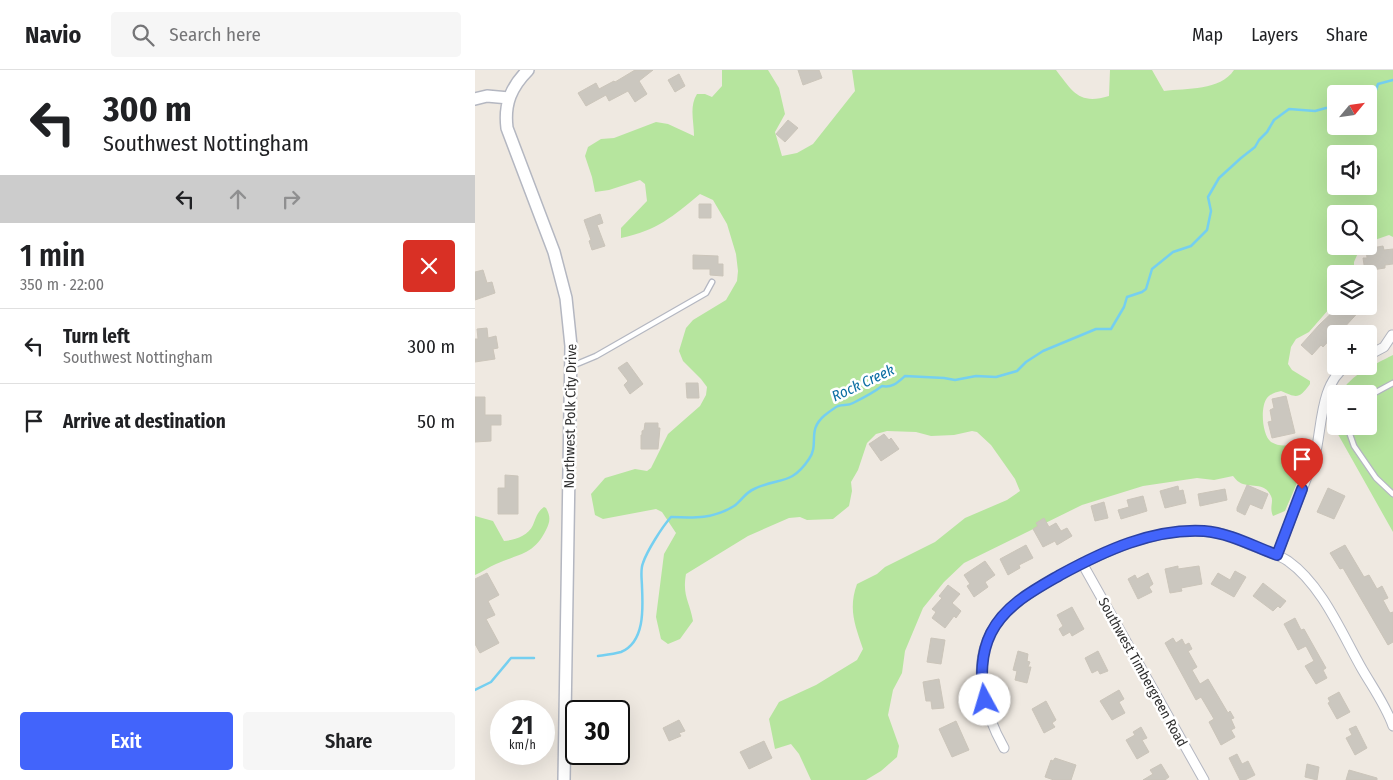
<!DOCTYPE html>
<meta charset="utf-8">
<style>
:root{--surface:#fff;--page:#f6f6f6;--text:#202124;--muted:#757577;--line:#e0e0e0;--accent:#4264fb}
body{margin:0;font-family:"Fira Sans Condensed",sans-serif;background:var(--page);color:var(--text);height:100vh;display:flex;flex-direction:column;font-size:19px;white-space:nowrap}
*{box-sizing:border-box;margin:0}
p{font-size:16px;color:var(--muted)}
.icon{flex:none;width:28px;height:28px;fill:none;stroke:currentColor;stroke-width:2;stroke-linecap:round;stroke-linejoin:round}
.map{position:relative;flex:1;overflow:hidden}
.details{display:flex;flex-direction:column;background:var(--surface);width:475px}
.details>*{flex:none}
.hud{background:#fff;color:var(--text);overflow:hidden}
.needle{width:32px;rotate:61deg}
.fabs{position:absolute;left:852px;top:15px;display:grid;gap:10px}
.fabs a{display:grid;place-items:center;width:50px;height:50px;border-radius:5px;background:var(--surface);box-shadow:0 5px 20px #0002;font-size:25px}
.speed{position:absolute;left:15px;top:630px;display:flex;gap:10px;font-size:25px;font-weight:700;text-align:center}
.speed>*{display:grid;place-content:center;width:65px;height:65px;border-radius:50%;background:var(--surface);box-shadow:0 5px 20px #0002;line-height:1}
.speed small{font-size:12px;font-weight:400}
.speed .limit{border:2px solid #111;border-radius:8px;background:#fff;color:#111}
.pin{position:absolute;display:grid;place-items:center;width:42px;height:42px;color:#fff;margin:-51px -21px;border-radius:50% 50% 50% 0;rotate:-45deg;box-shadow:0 0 5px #0007}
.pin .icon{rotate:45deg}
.me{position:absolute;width:55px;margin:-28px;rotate:354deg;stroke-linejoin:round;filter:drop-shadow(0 0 4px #0008)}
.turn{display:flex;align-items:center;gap:18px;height:105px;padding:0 20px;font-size:22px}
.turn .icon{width:65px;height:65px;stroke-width:2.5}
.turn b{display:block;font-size:35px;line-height:42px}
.lanes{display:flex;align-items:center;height:48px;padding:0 20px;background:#0003;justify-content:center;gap:25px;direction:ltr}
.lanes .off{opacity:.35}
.round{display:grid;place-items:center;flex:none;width:52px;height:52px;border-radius:5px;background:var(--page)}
.summary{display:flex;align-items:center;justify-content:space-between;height:85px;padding:0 20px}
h1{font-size:30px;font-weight:600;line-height:38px}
.primary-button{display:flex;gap:10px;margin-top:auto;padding:10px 20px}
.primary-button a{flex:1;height:58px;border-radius:5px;background:var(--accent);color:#fff;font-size:20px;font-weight:600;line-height:58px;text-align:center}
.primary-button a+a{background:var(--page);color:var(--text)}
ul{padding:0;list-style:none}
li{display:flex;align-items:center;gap:15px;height:75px;padding:0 20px;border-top:1px solid var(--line)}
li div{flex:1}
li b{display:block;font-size:19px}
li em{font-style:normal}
header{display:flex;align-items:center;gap:30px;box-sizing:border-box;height:70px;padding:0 25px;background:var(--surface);border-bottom:1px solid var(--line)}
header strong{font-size:24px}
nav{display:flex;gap:28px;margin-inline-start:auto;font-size:18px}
.search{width:350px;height:45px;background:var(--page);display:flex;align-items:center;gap:12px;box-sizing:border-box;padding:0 18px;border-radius:5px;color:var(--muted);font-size:19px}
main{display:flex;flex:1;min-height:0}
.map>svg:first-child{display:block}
.green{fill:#b6e59e;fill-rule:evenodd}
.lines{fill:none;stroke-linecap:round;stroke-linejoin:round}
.stream{stroke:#75cff0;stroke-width:2.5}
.building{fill:#cbc7bf;stroke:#cbc5ba}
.service-casing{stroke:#b4b7c1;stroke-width:7}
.minor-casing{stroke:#b4b7c1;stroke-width:11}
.tertiary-casing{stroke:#b4b7c1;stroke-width:14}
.service{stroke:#fff;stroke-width:4.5}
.minor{stroke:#fff;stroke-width:9}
.tertiary{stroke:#fff;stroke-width:11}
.route-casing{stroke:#2b41a3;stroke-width:12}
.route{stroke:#4264fb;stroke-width:9}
.labels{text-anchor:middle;stroke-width:5;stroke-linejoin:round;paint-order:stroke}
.street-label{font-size:14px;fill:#2e2e2e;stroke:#fff}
.water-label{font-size:15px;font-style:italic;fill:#0d6fa3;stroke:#fff}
</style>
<header>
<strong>Navio</strong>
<div class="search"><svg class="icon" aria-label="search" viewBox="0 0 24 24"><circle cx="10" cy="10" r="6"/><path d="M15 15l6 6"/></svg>Search here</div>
<nav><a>Map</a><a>Layers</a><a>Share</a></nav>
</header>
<main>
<section class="details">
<div class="hud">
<div class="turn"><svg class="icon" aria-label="left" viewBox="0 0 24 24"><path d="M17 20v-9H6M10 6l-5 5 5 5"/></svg><div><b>300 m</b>Southwest Nottingham</div></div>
<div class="lanes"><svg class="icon" aria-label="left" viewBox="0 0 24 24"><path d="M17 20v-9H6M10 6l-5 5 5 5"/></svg><svg class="icon off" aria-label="ahead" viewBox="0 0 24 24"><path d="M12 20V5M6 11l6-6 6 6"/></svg><svg class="icon off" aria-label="right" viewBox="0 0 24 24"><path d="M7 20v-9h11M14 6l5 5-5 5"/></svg></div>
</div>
<div class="summary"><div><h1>1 min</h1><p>350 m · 22:00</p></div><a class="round" style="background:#d93025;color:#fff"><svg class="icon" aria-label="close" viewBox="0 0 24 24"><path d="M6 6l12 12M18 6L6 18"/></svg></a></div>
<ul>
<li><svg class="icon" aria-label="left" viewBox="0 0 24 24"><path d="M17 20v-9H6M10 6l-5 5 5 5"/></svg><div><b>Turn left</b><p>Southwest Nottingham</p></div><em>300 m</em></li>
<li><svg class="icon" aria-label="arrive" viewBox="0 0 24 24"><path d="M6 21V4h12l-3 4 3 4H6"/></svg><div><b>Arrive at destination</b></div><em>50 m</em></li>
</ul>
<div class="primary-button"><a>Exit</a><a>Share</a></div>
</section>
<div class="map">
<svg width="918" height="710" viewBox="0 0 918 710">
<rect width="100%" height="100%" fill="#efe9e1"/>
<path class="green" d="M247,0h46l11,18 6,26 -10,18 7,24 15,-3 16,-9 42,-53 -3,-21h204c17,22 23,35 53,26l1,-26h42l12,21c23,-3 56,0 70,-21h159v167l-4,-2 -20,7v-28h-33v32h25l-7,16v12h-18v27l-27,31 -13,7 -5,8 -3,17 4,6 18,11v3c-11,15 -13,14 -29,7 -5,1 -11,3 -14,7 -7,9 -5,37 4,44 10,6 20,3 30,0l3,3c1,24 -10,45 -19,66l-12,5c-4,-9 1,-14 -2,-20 -6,-15 -22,-7 -32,-14 -2,-1 -4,-4 -6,-6l-19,4 -17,-2 -54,8 -61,19 -118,58 -20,19 -21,26 -18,43 -3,22 -9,17 -5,25 11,31 -2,11 -16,14 -15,9h-55l-12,-26 -8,-10 -16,5 -6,-30 10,-17 37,-17 41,-25 6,-11c-8,-24 -15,-40 -6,-65l20,-10 8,-7 50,-25 30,-24 42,-18 13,-9 -5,-12 -24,-34 -14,-13 -5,-1 -18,4 -23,1 -15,-4 -29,-1 -11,3 -9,9 -9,27 -7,12 1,9 -3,15 -16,13 -26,1 -7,-3 -11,1 -41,18 -62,38c-4,22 4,28 7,47l-13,18 -12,5 -7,-5 -5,-22 8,-63 12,-21 -14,-21 -6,-3 -53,10 -8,-4 -4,-21 14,-16 30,-9 12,2 4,-3 17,-34 32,-28 6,-11 1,-8 -6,-8 -18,-18 -4,-10 7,-23 7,-8 33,-20 11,-19 1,-10 -2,-17 -9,-30 -14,-24 -13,-6c-28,23 -42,36 -79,44v-10l26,-27 -2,-17 -5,-4 -31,10 -14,2 -3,-15 -7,-21 3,-9 13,-8 13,-1 42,-16 12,2 26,12c0,-15 -5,-29 3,-42h8l7,3 10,-11zM861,24h33v32h-33zM861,84h33v32h-33z
M918,285v177l-58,-103 -2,-22 3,-6v25h33v-32h-29c11,-20 34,-29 53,-39z
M69,437l2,1c5,9 4,14 0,22 -12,25 -28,24 -50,34 -7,3 -14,8 -21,11v-59l18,5 11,20c11,-1 24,-5 29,-16 3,-7 4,-13 11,-18z"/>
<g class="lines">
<path class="stream" d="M894,32l5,-6 4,-12 15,-4
M123,586c7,-1 16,-2 23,-4 24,-10 22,-44 21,-65 0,-7 -2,-17 1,-24 4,-12 19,-36 28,-46 23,1 42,2 63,-11 7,-5 11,-13 20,-17 25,-12 37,-3 55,-30 11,-16 -3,-28 16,-44 4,-3 9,-7 13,-9 5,-2 10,0 15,-3 10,-5 20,-10 29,-17 11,2 16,-4 23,-10l39,2 11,2 21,-4 20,1 21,-6 9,-9 17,-11 53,-22h15l13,-22 3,-10 15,-5 4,-3 6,-20 21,-17 18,-6 16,-16 4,-19 -3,-14 11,-19 22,-20 14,-11 4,-7 8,-8 7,-12 15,-11 26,2 11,-3h10
M0,620l16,-8 20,-24h23"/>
</g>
<path class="building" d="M160,0h18l-14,11 8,13 -12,8 -7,-11 -19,10 -3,-6 -20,11 -8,-13 18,-10 3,6 15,-8 1,1z
M323,0h21l3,8 -19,7z
M204,4l6,12 -10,6 -7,-12z
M313,50l10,8 -13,14 -9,-8z
M224,134h12v14h-12z
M125,144l3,9 -6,2 8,21 -13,4 -3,-9 2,-1 -7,-20z
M908,176l1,4 9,-1v15l-8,1v3l-20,3 -2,-13h4l-1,-9z
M218,185l25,1v8h5v12l-13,-1v-6h-17z
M8,200l4,13 5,-1 3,11 -20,7v-28z
M864,236h25l-23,25 -2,-1 -16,17 -2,-2 -9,10 -11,-10 18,-20z
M12,258l1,10 8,-2 2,12 -5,1 2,10 -20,3v-23h3l-1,-10z
M152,292l16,22 -13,10 -6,-9 4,-4 -10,-13z
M211,313h12l1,15h-12z
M811,326l9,37 -23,5 -4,-16 4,-1 -2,-11 4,-2 -2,-9z
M0,327h10v18h16v10h-10v16l-16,1z
M170,353h13v5h2l-2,21h-17v-14h1v-4l2,-1z
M409,364l5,6 2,-2 8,11 -18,12 -12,-17z
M30,405l13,1v38h-20v-26h7z
M772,415l21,9 -6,15 -12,-5 -5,11 -8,-4v-3z
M703,416l1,5 4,-1 3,13 -21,5 -5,-17z
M853,418l17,8 -11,23 -17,-7z
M750,419l2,11 -27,6 -2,-12z
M668,426l4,15 -26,8 -3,-9 11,-3 -2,-7z
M629,432l4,16 -13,3 -4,-15z
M569,448l5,9 7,-4 5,8 6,-3 5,8 -15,9 -2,-4 -12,6 -10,-18 5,-3 -2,-3z
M551,475l7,13 -14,7 1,3 -12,7 -8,-16z
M870,475l19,32 5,-2 8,14 5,-3 6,12 -5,2 7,13 3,-1v30l-5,3 -45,-77 -3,1 -10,-16z
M510,491l10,14 -10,7 3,5 -14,10 -7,-11 3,-2 -6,-9z
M703,496v3l21,-3 3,18 -21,4 1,3 -12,2 -5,-24z
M760,501l11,6 -12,20 -23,-13 7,-11 12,7z
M12,503l12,22 -11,6 7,14 -9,4 13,24 -19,10 -5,-9v-65z
M673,503l5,11 -4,3 3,5 -14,7 -10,-20 7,-4 2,4z
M788,513l23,18 -6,7 -2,-2 -5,5 -20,-15z
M473,515l12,9 -8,9 9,8 -5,7 -2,-2 -9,12 -13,-10 4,-6 -4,-3 10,-11 -3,-2z
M597,537l12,22 -12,7 -2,-4 -7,4 -4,-7 4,-3 -6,-11z
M820,548l6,12 3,-1 22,39 -3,2 4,8 -11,6 -11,-18 9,-5 -8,-15 -8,4 -14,-26z
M456,568l14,2 -4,24 -14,-2z
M698,568l3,5 6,-4 3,6 4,-2 3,6 -4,2 9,16 -5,3 8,14 8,-5 20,34 2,-2 4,7 -3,1 4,9 -4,2 4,7 -14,8 -12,-23 5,-3 -13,-22 -5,3 -31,-57z
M543,581l10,3 -1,7 3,1 -2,5h3l-4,16 -12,-3 2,-9 -4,-1z
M623,581l10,20 -8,3 -2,-4 -6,3 -7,-15z
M464,609l5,29 -12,1 -1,-8h-5l-3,-19z
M644,620l5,9 -5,3 6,11 -13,7 -12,-19z
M864,622l11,20 -13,7 -9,-16 2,-1 -2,-4z
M571,631l10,19 -4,3 3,4 -11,6 -12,-24z
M204,650l6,11 -6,2 2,3 -12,5 -6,-13z
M481,651l13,29 -17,7 -13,-28z
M881,656l11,22 -12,7 -9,-17 6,-3 -3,-6z
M666,657l6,11 -5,2 7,12 -12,7 -11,-19 9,-5 -2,-3z
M289,671l8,17 -23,11 -9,-17z
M762,684l5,10 6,-3 7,14 -10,5h-5l-11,-22z
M580,688l21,7 -5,15h-17l-9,-3 6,-17 2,1z
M686,694l8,13 -4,3h-22l10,-6 -3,-4z
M832,694l12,3 -2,13 -12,-3z
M874,700l28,8v2h-31z"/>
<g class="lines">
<g class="service-casing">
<path id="service" d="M97,296l24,-10 110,-63 6,-11
M894,326l24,-13
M872,356l7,20 22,32 17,16"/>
</g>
<g class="minor-casing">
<path id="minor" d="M894,285l15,-8 8,-12
M802,485l38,-99c7,-27 5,-74 32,-90
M607,493l122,217
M529,678c-19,-34 -33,-79 -13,-116 16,-27 43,-42 69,-57 47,-25 103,-52 158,-42 11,1 22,8 32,12 13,5 27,9 38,16 34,24 54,73 74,108 11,19 24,37 31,57"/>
</g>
<g class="tertiary-casing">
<path id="tertiary" d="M53,0c-17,17 -24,34 -21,58l47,124 12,46 5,48 -7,434
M0,29l12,-3 22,2"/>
</g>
<use href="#service" class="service"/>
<use href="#minor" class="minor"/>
<use href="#tertiary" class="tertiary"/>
</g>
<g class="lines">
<g class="route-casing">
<path id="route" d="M510,630c-5,-22 -4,-47 6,-67 14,-28 43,-43 69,-58 44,-24 93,-47 144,-44 25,2 49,15 73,24l25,-66"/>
</g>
<use href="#route" class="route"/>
</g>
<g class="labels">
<g class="street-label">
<text transform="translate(95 346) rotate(-89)" y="5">Northwest Polk City Drive</text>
<text transform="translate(668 602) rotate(61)" y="5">Southwest Timbergreen Road</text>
</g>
<g class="water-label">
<text transform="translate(388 313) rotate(-25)" y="5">Rock Creek</text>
</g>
</g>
</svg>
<div class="fabs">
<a><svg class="needle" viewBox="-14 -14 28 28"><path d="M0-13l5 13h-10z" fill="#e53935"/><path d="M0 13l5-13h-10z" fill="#757577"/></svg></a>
<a><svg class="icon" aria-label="sound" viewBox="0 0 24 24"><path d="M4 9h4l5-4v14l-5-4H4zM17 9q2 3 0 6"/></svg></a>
<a><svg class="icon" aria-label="search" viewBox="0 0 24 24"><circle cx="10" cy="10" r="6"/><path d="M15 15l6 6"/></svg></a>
<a><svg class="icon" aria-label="layers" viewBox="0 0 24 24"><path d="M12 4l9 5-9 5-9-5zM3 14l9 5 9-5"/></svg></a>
<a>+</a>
<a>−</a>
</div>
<div class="speed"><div>21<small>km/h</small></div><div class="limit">30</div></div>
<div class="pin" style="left:827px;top:419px;background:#d93025"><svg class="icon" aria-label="arrive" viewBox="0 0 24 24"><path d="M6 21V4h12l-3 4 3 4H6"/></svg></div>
<svg class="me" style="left:510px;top:630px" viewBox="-20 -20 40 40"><circle r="19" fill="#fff"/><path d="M0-13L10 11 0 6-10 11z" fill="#4264fb"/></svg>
</div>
</main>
